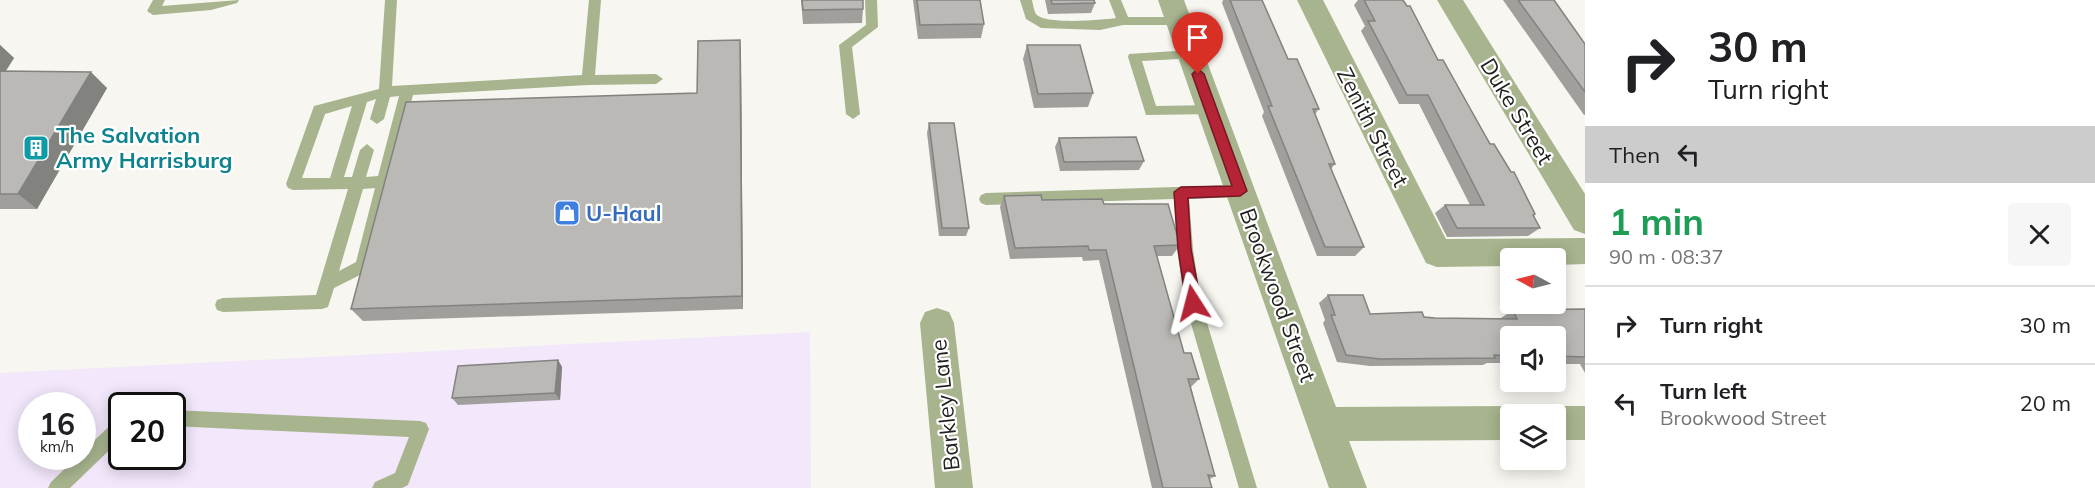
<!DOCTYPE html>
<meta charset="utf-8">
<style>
:root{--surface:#fff;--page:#f6f6f6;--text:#202124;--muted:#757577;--line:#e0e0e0}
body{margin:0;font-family:Mulish,sans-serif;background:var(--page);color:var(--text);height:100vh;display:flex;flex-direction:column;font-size:22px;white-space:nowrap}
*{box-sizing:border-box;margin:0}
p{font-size:20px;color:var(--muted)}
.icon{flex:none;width:33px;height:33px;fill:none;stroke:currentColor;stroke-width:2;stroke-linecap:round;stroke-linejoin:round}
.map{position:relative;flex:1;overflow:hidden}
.side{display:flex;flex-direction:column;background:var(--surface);width:510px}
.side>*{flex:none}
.top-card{background:#fff;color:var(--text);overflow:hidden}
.needle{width:39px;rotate:277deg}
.buttons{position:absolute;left:1500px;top:248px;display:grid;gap:12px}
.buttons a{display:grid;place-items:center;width:66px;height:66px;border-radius:6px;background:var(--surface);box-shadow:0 3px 15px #0003;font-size:30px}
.speed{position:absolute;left:18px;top:392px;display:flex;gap:12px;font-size:30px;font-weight:700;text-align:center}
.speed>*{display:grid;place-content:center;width:78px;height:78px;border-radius:50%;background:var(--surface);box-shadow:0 3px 15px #0003;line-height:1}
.speed small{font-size:15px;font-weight:400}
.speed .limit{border:3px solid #111;border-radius:9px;background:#fff;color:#111}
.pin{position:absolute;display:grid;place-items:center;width:51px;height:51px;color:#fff;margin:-62px -26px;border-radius:50% 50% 50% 0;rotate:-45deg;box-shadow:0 0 6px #0007}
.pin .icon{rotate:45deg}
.me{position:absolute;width:66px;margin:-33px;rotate:351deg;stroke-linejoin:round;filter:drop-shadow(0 0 4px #0008)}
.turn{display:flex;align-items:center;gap:21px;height:126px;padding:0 24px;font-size:27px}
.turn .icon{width:78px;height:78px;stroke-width:2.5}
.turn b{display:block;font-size:42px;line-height:51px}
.then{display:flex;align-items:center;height:57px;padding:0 24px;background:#0003;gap:12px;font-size:22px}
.round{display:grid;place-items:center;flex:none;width:63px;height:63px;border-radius:6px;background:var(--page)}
.head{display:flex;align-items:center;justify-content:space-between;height:102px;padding:0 24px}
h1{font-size:36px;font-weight:700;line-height:45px;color:#1e9e55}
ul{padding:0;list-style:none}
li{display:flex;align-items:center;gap:18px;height:78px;padding:0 24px;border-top:2px solid var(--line)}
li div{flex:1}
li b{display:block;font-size:22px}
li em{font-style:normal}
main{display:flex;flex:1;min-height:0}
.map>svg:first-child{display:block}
.education{fill:#f2e7fb;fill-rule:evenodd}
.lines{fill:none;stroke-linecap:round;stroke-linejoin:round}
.service{fill:#a7b48e;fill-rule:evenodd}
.minor{fill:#a7b48e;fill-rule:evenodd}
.wall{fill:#a09f9c}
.shaded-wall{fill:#82827f}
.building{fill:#bab9b5;stroke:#82827f;stroke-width:1.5}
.route{fill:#b52337;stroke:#761724;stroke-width:1.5}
.labels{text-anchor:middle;stroke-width:4.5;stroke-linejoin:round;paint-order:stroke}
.street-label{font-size:22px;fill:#222120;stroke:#fff}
.culture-label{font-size:22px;font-weight:bold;fill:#0d838f;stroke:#fff;text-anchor:start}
.shop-label{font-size:22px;font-weight:bold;fill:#366cbe;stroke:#fff;text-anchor:start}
</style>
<main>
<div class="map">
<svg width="1585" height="488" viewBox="0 0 1585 488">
<rect width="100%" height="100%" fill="#f7f6f1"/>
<path class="education" d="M810,332l1,156h-811v-115zM32,405h50v51h-50zM122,405h50v51h-50z"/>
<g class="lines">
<path class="service" d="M153,0h12l-3,6 77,-6 -2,3 -26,7 -58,5 -6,-4z
M385,0h12l-5,86 190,-11 7,-75h12l-6,75 61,-1 7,5 -7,5 -68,1 -175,10 -45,176 -34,17 -6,19 -6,2 -99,3 -6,-2 -2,-5 2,-5 6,-2 93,-3 32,-106 -55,1 -5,-2 -2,-4 28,-78 65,-17zM399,96l-21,80 -12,1 8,-27 -7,-6 -7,6 -8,27h-8l23,-75 9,-3 -6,20 7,5 7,-5 6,-22zM352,106l-22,72h-28l23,-64zM375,188l-19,74 -17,9 24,-82z
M865,0h12l1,27 -26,20 8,67 -7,5 -7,-5 -7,-69 27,-20z
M1020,0h12c1,4 2,11 4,14 8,11 66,6 80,4l-7,-18h12l7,17h51l6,4 -6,4h-56l-23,5 -59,-2 -15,-9z
M1191,50l6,5 -1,3 -54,3 14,45 55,-1 7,5 -2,4 -70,1 -18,-58 1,-3z
M1240,185l5,2 2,4 -2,4 -5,2 -51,2 4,50 8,54 56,185h-18l-54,-185 -8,-54 -3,-50 -188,6 -5,-2 -2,-4 2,-4 5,-2z
M172,410l248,11 6,2 3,6 -21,56 -6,3h-30l3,-6 20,-9 14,-36 -237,-11z
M122,418v20l-52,50h-22l3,-6 27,-26h4v-4l34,-32z"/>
<path class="minor" d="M1158,0h26l152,407 174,-1 13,5 1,3h-14v26l-161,1 18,47h-38z
M1297,0h26l123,239 139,-1v26l-29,1v-7h-46v8l-73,1 -11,-4z
M1437,0h26l122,194v40l-11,-4z
M937,308l12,4 5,11 19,165h-38l-15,-165 5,-11z
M1556,406h29v34h-29v-26h-14l1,-3z"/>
</g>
<path class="wall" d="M801,0h62v9l-1,14 -59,1z
M913,0h67l4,24 -3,14 -63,1z
M1045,0h49l1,3 -4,10 -43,1z
M1223,0h39l26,59 31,50 -4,5 20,50 -4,5 33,78 -9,9h-38l-55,-140 2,-4 -42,-109z
M1358,0h45l35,60 97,154 -1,2 6,12 -12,8 -81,1 -12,-24 10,-8h25l-51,-101h-20l-38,-73 4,-5 -11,-21z
M1503,0h51l31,44v71h-1z
M740,40l1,16 2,253 -380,12 -12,-12 346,-216z
M0,45l14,13 -8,13 101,17 -70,121h-37z
M1027,45l66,48 -5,14 -54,1 -11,-49z
M929,123l40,105 -3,8h-27l-12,-103z
M1059,138l85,23 -5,9 -79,1 -5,-24z
M1004,196l100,8 76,41 -8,11h-15l27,97 15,26 -8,8 24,89 -5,3 2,9h-60l-53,-228 -16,1 -1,-4 -72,2 -10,-52z
M1328,295l42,19 54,3 11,1 67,1 -1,-1 12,-8 72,-1v64l-5,-9h-24v-28h-46v27h-23l-4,2 -113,1 -33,-4 -14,-39 2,-3 -6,-17z
M558,360l4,7 -2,33 -102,5 -6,-7z"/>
<path class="shaded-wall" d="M740,40l1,16 2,253 -1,-13z
M0,45l14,13 -14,21z
M91,72l16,16 -70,121 -19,-15z
M558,360l4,7 -2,33 -5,-7z"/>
<path class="building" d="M802,0h61v9l-60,1z
M917,0h63l4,24 -64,1z
M1051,0h43l1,3 -43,1z
M1230,0h32l26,59h9l22,50h-6l22,55h-6l35,83h-39l-57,-141h4z
M1364,0h39l4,6h3l28,54h5l47,84h4l17,28h3l21,42 -2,1 7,13h-83l-12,-23h39l-56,-110h-21l-39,-74h7z
M1518,0h36l31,44v48z
M740,40l2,256 -391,13 55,-207 291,-9 1,-52z
M1027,45h53l13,48 -55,1z
M0,71l91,1 -73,122h-18z
M929,123h25l15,105h-27z
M1136,137l8,24 -80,1 -5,-24z
M1041,195l1,5 60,-1 2,5h64l12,41 -26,1 30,107h7l8,26h-11l27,97 -7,-1 4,13h-49l-57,-238h-17l-1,-4 -73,2 -11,-52z
M1328,295h35l7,19 52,-2 2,5 11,1 82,1 -4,-9 72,-1v48l-29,-1v-20h-46v20l-16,-1 1,3 -115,1 -34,-4 -15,-40h4z
M558,360l-3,33 -103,5 6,-32z"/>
<path class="route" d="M1198,69l6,5 43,117 -7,5 -52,2 3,51 10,54 -3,5 -5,1 -5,-1 -2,-5 -8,-54 -4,-57 7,-5 51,-1 -40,-112z"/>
<defs>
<g id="building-square" transform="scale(1.35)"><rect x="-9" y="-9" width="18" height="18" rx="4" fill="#0f9aa8" stroke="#fff"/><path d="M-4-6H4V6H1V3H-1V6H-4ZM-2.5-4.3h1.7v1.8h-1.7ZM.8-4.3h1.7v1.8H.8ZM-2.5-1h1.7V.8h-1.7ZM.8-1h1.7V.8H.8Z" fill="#fff"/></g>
<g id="shop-square" transform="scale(1.35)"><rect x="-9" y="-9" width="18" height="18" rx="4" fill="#3f7fe0" stroke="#fff"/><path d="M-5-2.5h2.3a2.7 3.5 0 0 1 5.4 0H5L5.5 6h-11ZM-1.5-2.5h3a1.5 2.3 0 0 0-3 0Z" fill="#fff"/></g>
</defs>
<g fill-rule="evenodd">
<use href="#building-square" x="36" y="148"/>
<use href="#shop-square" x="567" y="213"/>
</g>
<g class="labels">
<g class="street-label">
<text transform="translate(1517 111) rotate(59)" y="8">Duke Street</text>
<text transform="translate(1373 127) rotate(63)" y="8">Zenith Street</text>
<text transform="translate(1278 295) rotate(70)" y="8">Brookwood Street</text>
<text transform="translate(945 405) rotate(-96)" y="8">Barkley Lane</text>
</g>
<g class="culture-label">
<text x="56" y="143">The Salvation<tspan x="56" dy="25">Army Harrisburg</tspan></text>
</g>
<g class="shop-label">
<text x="586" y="221">U-Haul</text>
</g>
</g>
</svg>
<div class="buttons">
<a><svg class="needle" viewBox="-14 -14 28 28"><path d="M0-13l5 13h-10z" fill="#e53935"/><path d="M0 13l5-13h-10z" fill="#757577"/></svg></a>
<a><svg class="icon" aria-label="sound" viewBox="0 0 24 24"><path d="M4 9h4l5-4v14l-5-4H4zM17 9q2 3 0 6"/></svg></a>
<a><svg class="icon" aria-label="layers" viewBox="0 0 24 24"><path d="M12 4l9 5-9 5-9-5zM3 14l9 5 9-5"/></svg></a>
</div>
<div class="speed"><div>16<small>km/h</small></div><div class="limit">20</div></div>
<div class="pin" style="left:1198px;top:74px;background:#d93025"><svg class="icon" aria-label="arrive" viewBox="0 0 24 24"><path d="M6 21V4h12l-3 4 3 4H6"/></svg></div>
<svg class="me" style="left:1193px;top:303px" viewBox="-20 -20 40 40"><path d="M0-17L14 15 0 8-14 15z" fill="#b52337" stroke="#fff" stroke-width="4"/></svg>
</div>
<section class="side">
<div class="top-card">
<div class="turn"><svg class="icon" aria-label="right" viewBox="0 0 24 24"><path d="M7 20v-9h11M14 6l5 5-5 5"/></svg><div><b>30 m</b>Turn right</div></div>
<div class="then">Then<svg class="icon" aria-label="left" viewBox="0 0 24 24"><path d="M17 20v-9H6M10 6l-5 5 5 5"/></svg></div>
</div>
<div class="head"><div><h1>1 min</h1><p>90 m · 08:37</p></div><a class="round"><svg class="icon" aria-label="close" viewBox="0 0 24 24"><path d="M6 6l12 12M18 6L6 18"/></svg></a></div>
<ul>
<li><svg class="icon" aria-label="right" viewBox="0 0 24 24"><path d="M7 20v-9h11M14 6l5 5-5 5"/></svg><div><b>Turn right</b></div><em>30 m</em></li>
<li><svg class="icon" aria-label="left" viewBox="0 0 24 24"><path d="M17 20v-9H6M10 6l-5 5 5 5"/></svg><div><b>Turn left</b><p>Brookwood Street</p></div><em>20 m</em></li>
</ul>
</section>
</main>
